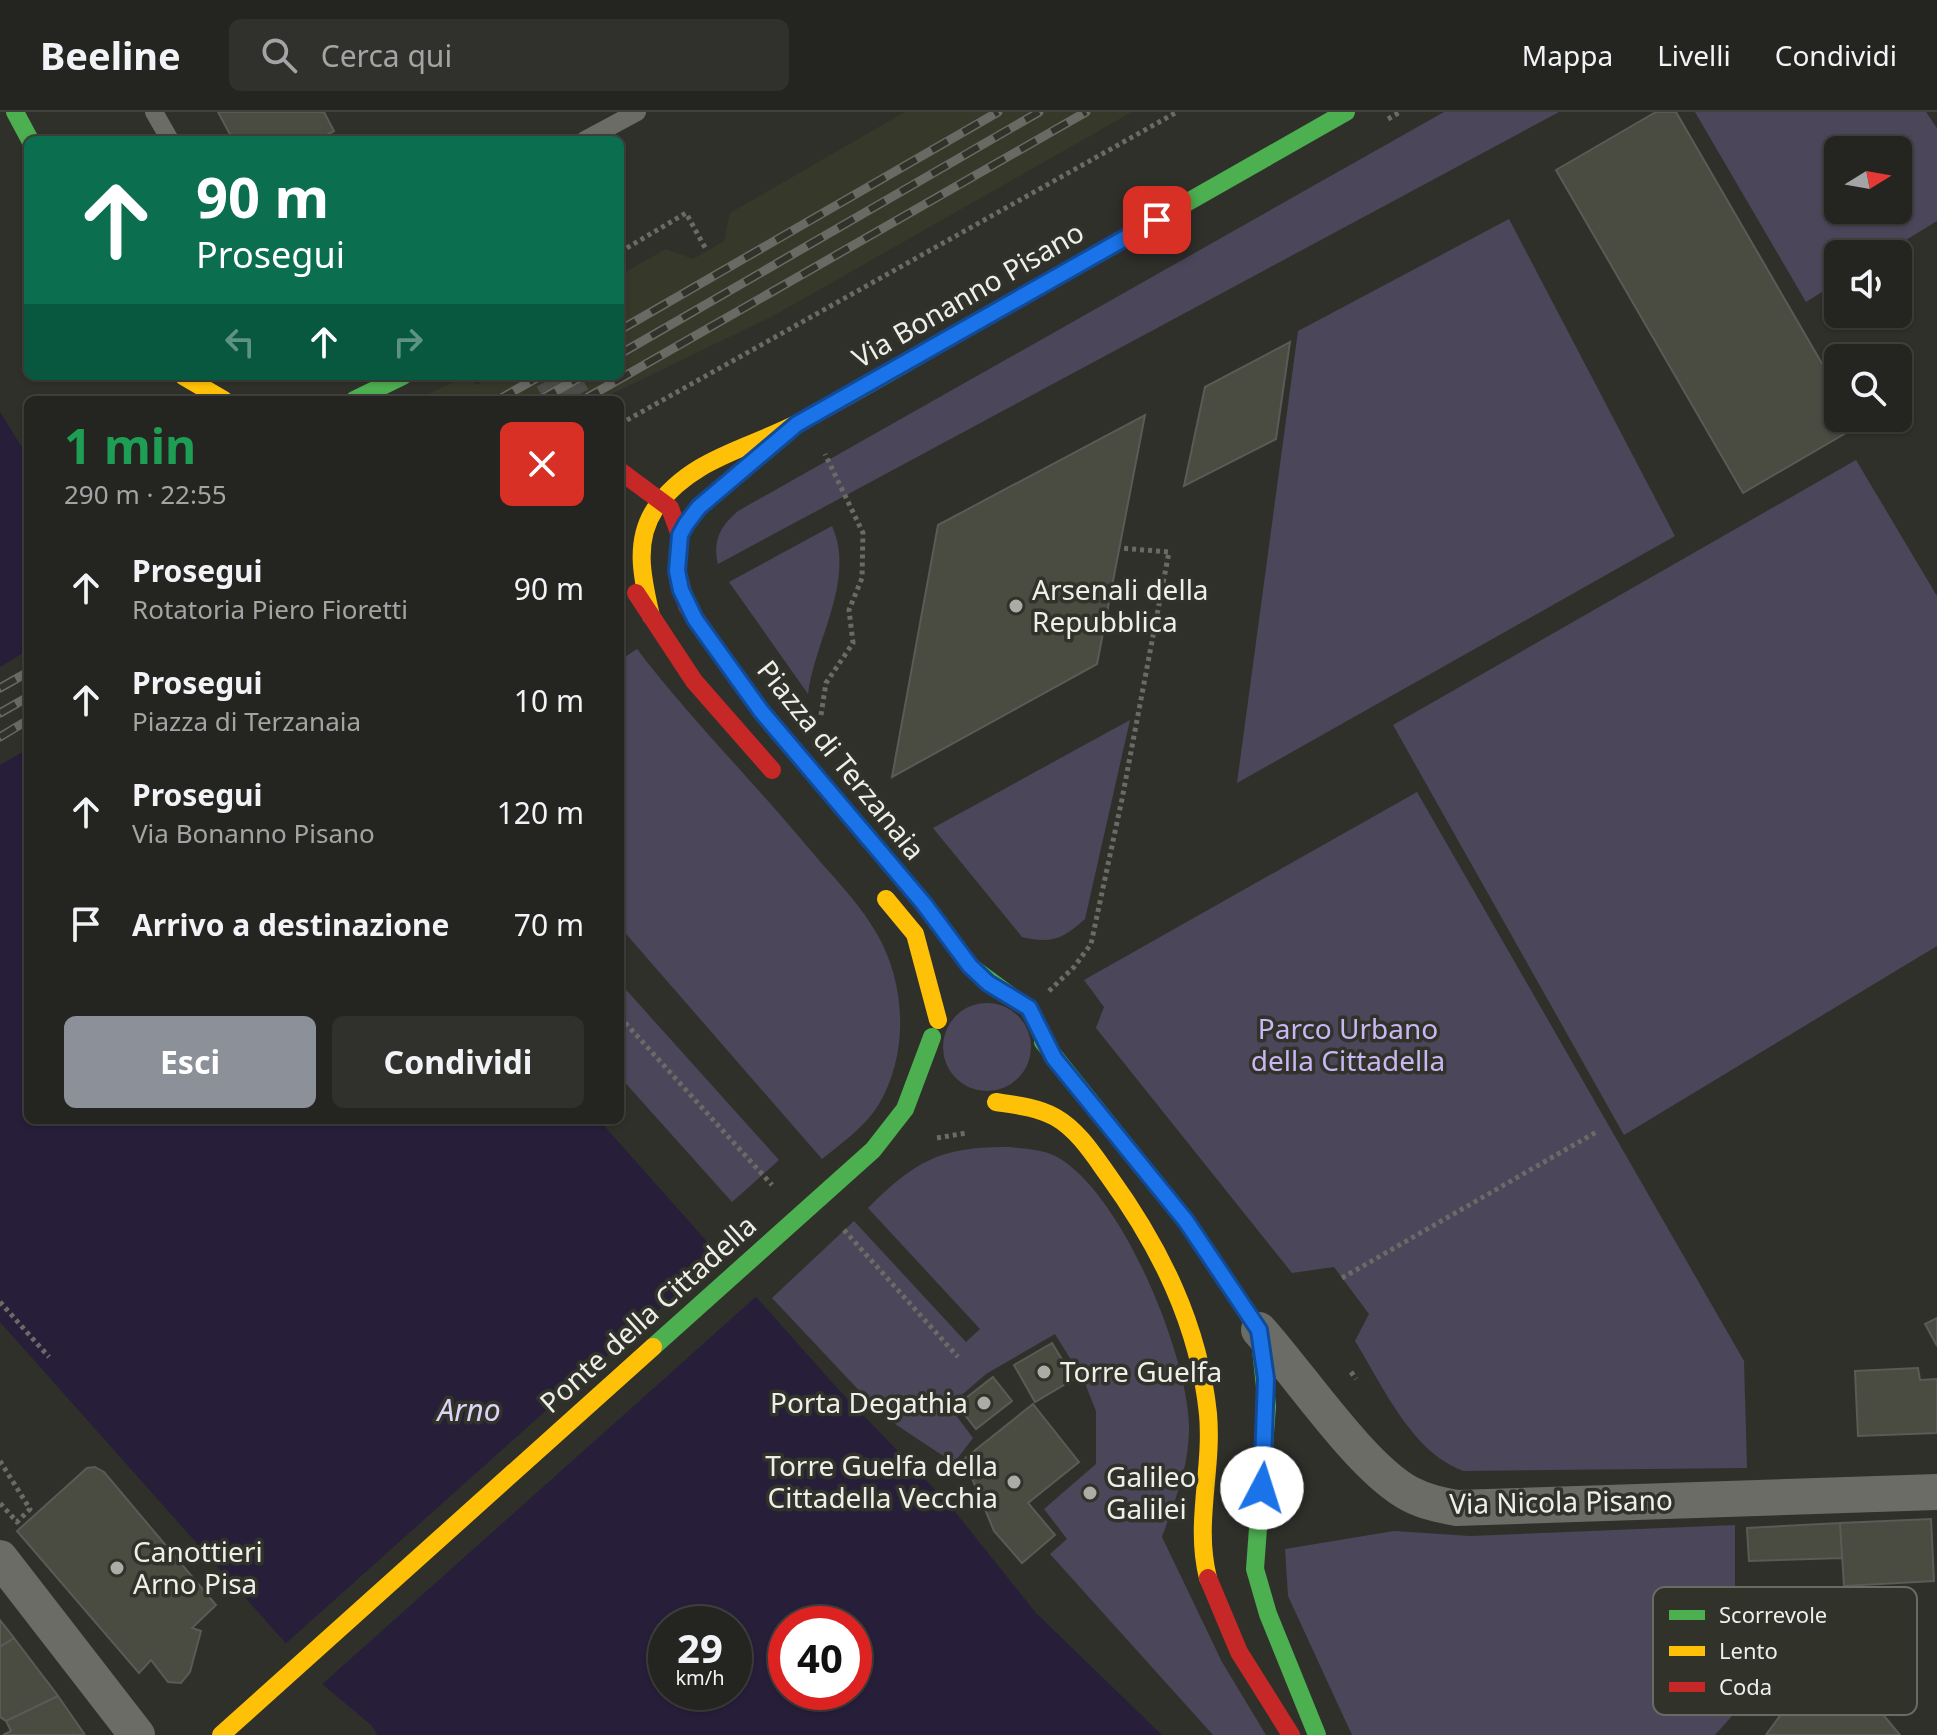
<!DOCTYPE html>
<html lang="it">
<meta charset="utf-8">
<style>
:root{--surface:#242420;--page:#30302d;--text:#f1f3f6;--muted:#a3a4a5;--line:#41413e;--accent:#8c9099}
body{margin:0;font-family:"Noto Sans",sans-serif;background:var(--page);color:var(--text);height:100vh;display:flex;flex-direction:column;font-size:30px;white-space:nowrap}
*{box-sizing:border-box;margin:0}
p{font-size:26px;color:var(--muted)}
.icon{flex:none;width:44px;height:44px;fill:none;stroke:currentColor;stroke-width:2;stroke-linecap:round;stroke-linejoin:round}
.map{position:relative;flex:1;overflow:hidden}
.details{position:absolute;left:24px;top:284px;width:600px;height:728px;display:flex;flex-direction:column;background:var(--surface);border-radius:12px;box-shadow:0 2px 6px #0004,0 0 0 2px var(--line)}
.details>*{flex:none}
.guide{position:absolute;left:24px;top:24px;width:600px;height:244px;border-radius:12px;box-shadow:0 2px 6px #0004,0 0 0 2px var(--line);background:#0b6e4f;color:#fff;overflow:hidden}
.needle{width:52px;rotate:79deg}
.controls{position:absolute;left:1824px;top:24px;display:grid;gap:16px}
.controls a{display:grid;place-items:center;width:88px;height:88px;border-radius:12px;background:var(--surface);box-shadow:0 2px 6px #0004,0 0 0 2px var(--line);font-size:40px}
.speed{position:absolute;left:648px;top:1494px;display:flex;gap:16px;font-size:40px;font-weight:700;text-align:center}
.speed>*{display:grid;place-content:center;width:104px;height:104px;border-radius:50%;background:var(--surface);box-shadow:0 2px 6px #0004,0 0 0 2px var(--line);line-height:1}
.speed small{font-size:20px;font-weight:400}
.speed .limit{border:12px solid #d22;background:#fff;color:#111}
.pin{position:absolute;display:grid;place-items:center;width:68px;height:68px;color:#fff;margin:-34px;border-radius:16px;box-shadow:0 4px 12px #0006}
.me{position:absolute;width:88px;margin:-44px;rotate:5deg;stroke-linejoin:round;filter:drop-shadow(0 0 6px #0008)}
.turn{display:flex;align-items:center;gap:28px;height:168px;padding:0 40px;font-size:36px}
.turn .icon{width:104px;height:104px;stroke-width:2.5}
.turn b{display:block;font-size:56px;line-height:68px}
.lanes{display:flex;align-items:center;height:76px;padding:0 40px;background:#0003;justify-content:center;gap:40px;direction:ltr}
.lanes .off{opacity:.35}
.round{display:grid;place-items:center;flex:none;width:84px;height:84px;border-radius:12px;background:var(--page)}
.head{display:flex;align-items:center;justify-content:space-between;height:136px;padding:0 40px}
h1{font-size:48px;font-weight:700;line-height:60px;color:#1e9e55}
.cta{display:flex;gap:16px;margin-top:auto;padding:16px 40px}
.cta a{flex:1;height:92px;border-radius:12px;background:var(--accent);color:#fff;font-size:32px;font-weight:700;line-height:92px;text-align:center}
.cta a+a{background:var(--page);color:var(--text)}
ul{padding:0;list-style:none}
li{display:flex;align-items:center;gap:24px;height:112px;padding:0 40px}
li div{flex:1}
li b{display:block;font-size:30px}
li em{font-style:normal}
header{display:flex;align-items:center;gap:48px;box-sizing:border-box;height:112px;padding:0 40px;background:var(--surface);border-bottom:2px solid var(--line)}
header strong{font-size:38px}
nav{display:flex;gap:44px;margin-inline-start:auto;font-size:28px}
.search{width:560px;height:72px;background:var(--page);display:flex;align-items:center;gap:20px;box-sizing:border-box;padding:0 28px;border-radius:12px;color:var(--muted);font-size:30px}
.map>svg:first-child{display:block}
.built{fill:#363829}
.green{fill:#4b465a;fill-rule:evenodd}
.water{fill:#271e3a;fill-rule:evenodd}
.pier{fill:#30302b}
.building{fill:#4a4b41;stroke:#5a5b56;stroke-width:2}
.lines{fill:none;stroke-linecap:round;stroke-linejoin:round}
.secondary-tunnel{stroke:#4c4d48;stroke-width:44;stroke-dasharray:44 22;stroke-linecap:butt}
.path{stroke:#6a6a66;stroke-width:5;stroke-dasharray:4 4;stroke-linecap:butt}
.lane{stroke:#6c6c66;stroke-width:18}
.street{stroke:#6c6c66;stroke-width:36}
.fast{stroke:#4caf50;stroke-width:18}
.slow{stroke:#ffc107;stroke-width:18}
.jam{stroke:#c62828;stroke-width:18}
.rail-casing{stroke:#6a6a65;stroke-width:9}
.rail{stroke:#313229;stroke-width:6;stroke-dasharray:18;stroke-linecap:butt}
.route-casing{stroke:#114b97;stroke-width:20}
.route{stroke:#1a73e8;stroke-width:14}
.poi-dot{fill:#acaca6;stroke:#313229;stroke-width:3}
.labels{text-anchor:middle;stroke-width:7;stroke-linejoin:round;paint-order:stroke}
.street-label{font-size:28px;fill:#eeefe9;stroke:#313229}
.poi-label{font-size:28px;fill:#eeefe9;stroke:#313229;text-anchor:start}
.park-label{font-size:28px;fill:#c8b6f5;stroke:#313229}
.water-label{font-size:30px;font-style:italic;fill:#ded4fa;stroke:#313229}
.key{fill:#313229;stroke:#6a6b63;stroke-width:2}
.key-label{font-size:22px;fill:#eeefe9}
</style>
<header>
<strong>Beeline</strong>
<div class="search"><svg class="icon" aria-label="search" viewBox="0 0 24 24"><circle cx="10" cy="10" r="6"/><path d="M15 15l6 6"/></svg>Cerca qui</div>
<nav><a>Mappa</a><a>Livelli</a><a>Condividi</a></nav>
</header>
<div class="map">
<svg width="1937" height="1623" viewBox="0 0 1937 1623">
<rect width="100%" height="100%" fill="#30302b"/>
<path class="built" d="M905,0h227l-359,204 -174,84h-184l50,-23 12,8 15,-9h128v-101l46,-26 27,10 31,-18 6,-28z"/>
<path class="green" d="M1444,0h115l-841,452c-6,-24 3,-38 20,-53z
M1695,0h231l11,16v93l-54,33h-45v28l-32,20zM1898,38v60h-60v-60z
M1509,107l166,317 -438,247 61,-452z
M1856,348l81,136v350l-313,189 -231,-410z
M832,414c24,54 -17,113 -24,168l-79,-112z
M637,537c51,67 110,126 164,190 25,31 57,61 76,95 29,50 32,119 2,170 -13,22 -37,39 -57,55l-202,-232v-267z
M1130,608l-45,199c-22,20 -34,25 -63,18l-89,-109z
M1417,680l327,569 3,107 -283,3c-52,-18 -81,-85 -109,-130l14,-27 -35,-47 -42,6 -196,-245 8,-21 -20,-27z
M620,871l159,177 -47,42 -112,-125z
M943 935a44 44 0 1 1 88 0a44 44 0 1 1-88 0Z
M1010,1035c15,2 33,2 47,10 65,36 130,196 132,268 1,39 -14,76 -27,112l60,125 44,73h-53l-163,-181 17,-15 -23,-30 52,-45v-53l-12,-30 -29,-47 -69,40 -37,32 24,32 -19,25 -56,-37 -29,-25 -97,-103 82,-77 112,121 14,-13 -112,-121c47,-47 73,-62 142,-61z
M1735,1413v78l65,37 -85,95h-363l-64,-139 -3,-47 109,-18 76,5z"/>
<path class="water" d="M0,300l28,45v663h571l239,269 110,114 88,110 126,122h-784l-7,-10 -49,-41 -322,-362zM666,1512h68v68h-68zM786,1512h68v68h-68z"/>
<path class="pier" d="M28,538v99l-28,16v-98z
M722,1141l37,41 -440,393 -36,-41z"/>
<path class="building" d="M218,0h106l10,19 -17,9h-84z
M1656,0h20l162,279v27h15l5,8 -115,67 -187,-323z
M1290,230l-14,97 -92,47 21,-99z
M1145,303l-48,249 -205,113 46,-252z
M1937,1206v28l-12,-22z
M1052,1231l22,36 -39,23 -21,-37z
M1918,1256l2,12 17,-1v54l-79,3 -3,-65z
M993,1265l19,24 -36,28 -19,-24z
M1033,1292l46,58 -51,41 27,32 -33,28 -28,-32 -30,-72z
M95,1355l9,5 112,133 -24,23 9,3 -11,41 -9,11 -13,-1 -17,-22 -12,13 -122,-142 70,-63z
M1931,1407l3,62 -90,5 -4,-63z
M1840,1411l2,35 -93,3 -2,-33z
M0,1508l14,18 -14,9z
M14,1526l44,58 -52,25 -6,-4v-70z
M1829,1536l46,57 25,30h-134z
M58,1584l27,39h-82l8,-4 -5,-10z"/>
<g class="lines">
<path class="secondary-tunnel" d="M556,264l13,24"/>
<path class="path" d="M1388,7l12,-7
M620,140l66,-39 21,38
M620,312l557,-312
M821,603l5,-32 27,-40 -4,-33 13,-32 1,-45 -38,-79
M1049,879l25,-24 17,-23 31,-145 47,-247 -49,-4
M620,905l152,168
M937,1026l29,-5
M844,1118l114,127
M1342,1166l256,-147
M0,1190l49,55
M1351,1260l5,7
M0,1349l30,48 -13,13 -17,-19"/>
<path class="lane" d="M154,0l16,28
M585,28l52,-28"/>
<path class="street" d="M1259,1218c40,44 102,138 151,164 15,8 31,11 47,14l480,-16
M0,1446l137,177"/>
<path class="fast" d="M15,0l15,28
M998,198l348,-198
M354,288l49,-24
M762,601l162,191 46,62 38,28
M1043,930l143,179 73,109 8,76 -12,163 13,45 49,121
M653,1235l220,-197 32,-41 27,-72"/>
<path class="slow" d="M183,264l41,24
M651,504c-8,-35 -18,-74 4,-107 35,-51 94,-60 145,-87 67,-35 132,-75 198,-112
M886,787l29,35 23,86
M996,990c20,3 41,5 59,15 23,13 38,37 53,58 52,72 91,150 100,239 5,56 -14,109 0,164
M221,1623l432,-388"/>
<path class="jam" d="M620,359l50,37 10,27 -3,36 10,35 75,107
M636,481l58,88 78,89
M1208,1466l31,74 52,83"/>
<g class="rail-casing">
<path id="rail" d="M620,218l378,-218
M620,242l419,-242
M498,288l42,-24
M540,288l42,-24
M583,288l503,-288
M0,576l28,-16
M0,601l28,-16
M0,625l28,-17"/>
</g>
<use href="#rail" class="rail"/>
</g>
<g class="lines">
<g class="route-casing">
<path id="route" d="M1157,108l-360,204 -98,83 -13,17 -6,11 -3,36 4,19 14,29 66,92 163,193 46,62 18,17 41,25 25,50 132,163 59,88 14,21 7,49 -4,109"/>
</g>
<use href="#route" class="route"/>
</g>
<g class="poi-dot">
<circle cx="1016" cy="494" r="8"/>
<circle cx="1044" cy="1260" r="8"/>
<circle cx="984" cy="1291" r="8"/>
<circle cx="1014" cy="1370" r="8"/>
<circle cx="1090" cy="1381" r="8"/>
<circle cx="117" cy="1456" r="8"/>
</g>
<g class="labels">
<g class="street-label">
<text transform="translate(968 183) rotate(-30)" y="10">Via Bonanno Pisano</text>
<text transform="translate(841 648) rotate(51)" y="10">Piazza di Terzanaia</text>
<text transform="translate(648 1202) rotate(-42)" y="10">Ponte della Cittadella</text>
<text transform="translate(1561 1390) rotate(-1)" y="10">Via Nicola Pisano</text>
</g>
<g class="poi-label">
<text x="1032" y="488">Arsenali della<tspan x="1032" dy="32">Repubblica</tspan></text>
<text x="1060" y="1270">Torre Guelfa</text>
<text x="968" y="1301" text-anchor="end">Porta Degathia</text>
<text x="998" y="1364" text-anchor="end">Torre Guelfa della<tspan x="998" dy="32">Cittadella Vecchia</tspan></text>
<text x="1106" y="1375">Galileo<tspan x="1106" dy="32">Galilei</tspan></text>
<text x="133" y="1450">Canottieri<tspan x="133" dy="32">Arno Pisa</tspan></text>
</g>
<g class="park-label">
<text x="1348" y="927">Parco Urbano<tspan x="1348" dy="32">della Cittadella</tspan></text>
</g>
<g class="water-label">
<text x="469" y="1309">Arno</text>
</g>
</g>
<rect x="1653" y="1475" width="264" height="128" rx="12" class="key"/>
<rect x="1669" y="1498" width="36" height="10" fill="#4caf50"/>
<rect x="1669" y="1534" width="36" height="10" fill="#ffc107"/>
<rect x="1669" y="1570" width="36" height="10" fill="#c62828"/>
<g class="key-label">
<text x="1719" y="1511">Scorrevole</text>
<text x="1719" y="1547">Lento</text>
<text x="1719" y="1583">Coda</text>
</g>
</svg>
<div class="controls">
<a><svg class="needle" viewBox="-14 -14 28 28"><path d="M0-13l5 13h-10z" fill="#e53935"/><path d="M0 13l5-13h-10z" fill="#a3a4a5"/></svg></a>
<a><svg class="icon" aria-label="sound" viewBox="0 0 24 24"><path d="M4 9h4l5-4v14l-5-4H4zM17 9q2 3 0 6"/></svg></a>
<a><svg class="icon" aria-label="search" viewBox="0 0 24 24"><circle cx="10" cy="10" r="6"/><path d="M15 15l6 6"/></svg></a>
</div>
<div class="speed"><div>29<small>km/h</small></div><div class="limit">40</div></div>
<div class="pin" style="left:1157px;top:108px;background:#d93025"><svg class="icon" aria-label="arrive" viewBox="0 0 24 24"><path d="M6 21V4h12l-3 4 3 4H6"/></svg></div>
<svg class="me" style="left:1262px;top:1376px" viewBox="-20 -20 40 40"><circle r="19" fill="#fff"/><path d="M0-13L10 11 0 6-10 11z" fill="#1a73e8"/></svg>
<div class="guide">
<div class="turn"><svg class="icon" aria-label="ahead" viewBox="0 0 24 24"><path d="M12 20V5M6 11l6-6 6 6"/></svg><div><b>90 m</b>Prosegui</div></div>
<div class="lanes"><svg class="icon off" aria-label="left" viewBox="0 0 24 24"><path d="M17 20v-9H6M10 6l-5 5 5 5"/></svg><svg class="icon" aria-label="ahead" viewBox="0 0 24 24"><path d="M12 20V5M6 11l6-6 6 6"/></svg><svg class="icon off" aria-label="right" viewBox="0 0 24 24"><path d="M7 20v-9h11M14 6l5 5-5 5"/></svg></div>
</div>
<section class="details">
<div class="head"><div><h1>1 min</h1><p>290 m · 22:55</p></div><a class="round" style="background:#d93025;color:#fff"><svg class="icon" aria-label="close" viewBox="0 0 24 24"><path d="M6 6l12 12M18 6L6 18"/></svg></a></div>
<ul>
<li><svg class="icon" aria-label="ahead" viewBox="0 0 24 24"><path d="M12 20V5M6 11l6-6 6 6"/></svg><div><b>Prosegui</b><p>Rotatoria Piero Fioretti</p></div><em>90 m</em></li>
<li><svg class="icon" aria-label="ahead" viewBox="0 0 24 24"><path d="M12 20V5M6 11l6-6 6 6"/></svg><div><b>Prosegui</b><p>Piazza di Terzanaia</p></div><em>10 m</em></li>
<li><svg class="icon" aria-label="ahead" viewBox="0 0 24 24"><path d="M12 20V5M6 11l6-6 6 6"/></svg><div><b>Prosegui</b><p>Via Bonanno Pisano</p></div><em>120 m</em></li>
<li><svg class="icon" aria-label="arrive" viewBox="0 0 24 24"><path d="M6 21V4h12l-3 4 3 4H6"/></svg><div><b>Arrivo a destinazione</b></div><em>70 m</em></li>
</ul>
<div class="cta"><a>Esci</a><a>Condividi</a></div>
</section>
</div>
